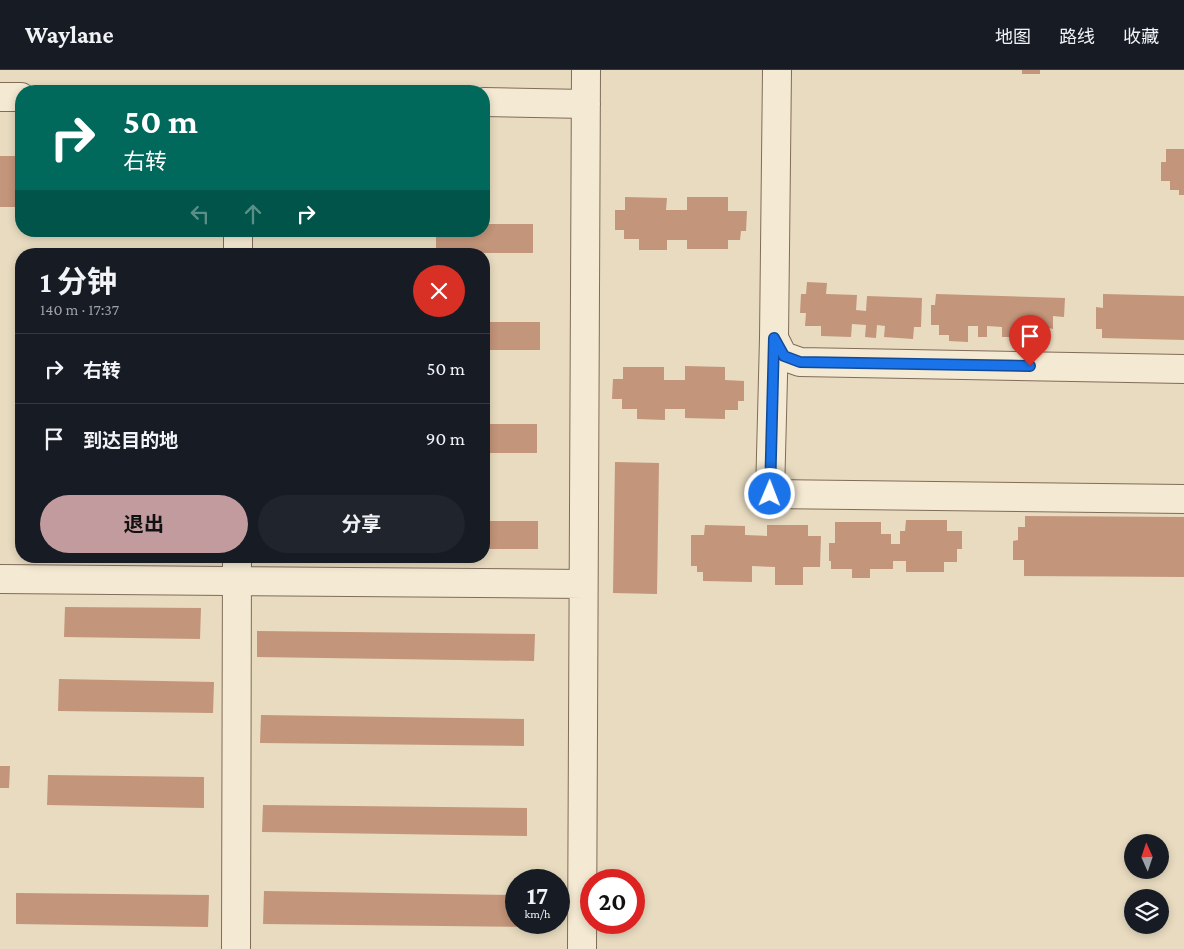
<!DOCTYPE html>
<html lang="zh">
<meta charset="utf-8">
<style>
:root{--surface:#171b24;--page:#20242c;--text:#f1f3f6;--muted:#9ea1a6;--line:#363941;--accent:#c29b9f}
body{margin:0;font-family:"Crimson Pro","Noto Sans SC",serif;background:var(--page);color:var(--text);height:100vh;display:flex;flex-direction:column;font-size:19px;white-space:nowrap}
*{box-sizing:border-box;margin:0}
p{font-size:16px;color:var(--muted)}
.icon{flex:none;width:28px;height:28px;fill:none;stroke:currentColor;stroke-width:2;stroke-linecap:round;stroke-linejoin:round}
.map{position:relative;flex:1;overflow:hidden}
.panel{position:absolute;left:15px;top:178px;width:475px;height:315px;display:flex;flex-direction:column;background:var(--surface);border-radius:20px;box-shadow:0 2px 8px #0003}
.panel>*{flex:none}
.hud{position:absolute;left:15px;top:15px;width:475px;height:152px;border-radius:20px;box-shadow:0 2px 8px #0003;background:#00695c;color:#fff;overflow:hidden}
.needle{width:32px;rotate:357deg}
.controls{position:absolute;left:1124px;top:764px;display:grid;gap:10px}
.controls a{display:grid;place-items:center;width:45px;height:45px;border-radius:50%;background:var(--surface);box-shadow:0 2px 8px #0003;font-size:25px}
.speed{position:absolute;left:505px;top:799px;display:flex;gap:10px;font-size:25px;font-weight:700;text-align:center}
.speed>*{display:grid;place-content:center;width:65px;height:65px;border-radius:50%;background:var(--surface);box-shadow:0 2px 8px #0003;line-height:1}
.speed small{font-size:12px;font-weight:400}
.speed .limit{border:8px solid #d22;background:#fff;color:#111}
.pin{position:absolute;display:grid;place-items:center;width:42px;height:42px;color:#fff;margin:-51px -21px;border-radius:50% 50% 50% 0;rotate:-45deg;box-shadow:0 0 5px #0007}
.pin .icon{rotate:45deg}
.me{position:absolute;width:55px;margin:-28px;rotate:1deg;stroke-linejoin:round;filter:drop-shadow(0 0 4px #0008)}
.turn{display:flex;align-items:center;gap:18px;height:105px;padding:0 25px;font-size:22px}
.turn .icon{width:65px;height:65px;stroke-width:2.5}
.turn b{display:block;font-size:35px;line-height:42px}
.lanes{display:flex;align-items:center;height:48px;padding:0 25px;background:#0003;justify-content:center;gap:25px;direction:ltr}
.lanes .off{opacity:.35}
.round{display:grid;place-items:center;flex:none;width:52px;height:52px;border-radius:26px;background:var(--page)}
.head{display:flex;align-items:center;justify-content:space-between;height:85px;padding:0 25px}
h1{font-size:30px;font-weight:700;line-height:38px}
.action{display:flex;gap:10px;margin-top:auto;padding:10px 25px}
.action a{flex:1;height:58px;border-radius:30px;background:var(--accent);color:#111;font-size:20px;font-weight:700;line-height:58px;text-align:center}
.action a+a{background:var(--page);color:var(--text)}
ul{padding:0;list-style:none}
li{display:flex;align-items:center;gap:15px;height:70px;padding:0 25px;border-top:1px solid var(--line)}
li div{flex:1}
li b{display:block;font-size:19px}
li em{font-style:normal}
header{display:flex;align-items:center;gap:30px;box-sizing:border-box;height:70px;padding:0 25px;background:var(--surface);border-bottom:1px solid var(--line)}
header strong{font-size:24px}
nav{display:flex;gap:28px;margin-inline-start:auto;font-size:18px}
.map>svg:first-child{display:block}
.building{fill:#c3957a}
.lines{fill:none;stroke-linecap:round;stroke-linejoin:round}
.minor-casing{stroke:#806c5a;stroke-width:30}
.minor{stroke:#f4e9d2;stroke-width:28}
.route-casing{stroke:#114b97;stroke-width:12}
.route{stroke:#1a73e8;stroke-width:9}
</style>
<header>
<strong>Waylane</strong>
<nav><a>地图</a><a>路线</a><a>收藏</a></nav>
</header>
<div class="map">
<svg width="1184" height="879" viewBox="0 0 1184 879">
<rect width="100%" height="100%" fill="#e8dbc0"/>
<path class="building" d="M1022,0h18v4h-18z
M1166,79h18v46h-5v-5h-9v-9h-9v-19h5z
M0,86h21v51h-21z
M625,127l42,1 -1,12h21v-13h41v14h19l-1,20h-5l-1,9h-12v9h-41v-9h-20v10h-28v-11h-15v-9h-9v-20h10z
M484,154h49v29h-97v-22h48z
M807,212l20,1 -1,11 31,1 -1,15 10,1 1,-15 55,2 -1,29h-7l-1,12 -29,-2 1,-11 -8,-1 -1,13 -11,-1 1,-12 -14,-1 -1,13 -30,-1v-10h-16l1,-13h-6l1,-19h5z
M936,224l129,4 -1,19 -11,-1v13l-4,-1 -1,12 -11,-1v5h-19l1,-17h-8v10h-9v-10l-15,-1v11h-9v-11h-10v16l-19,-1v-6h-10v-10h-8v-20h4z
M1103,224l81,2v44l-82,-2v-9h-6v-22l7,1z
M484,252h56v28h-56z
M685,296l40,1v13l19,1v20h-6v9h-13v9l-40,-1v-9h-20v11l-28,-1v-10h-15v-10h-10l1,-20h10v-12h41v13h21z
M484,354h53v29h-53z
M615,392l44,1 -2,131 -44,-1z
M1025,446l159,1v60l-160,-1v-16h-11v-19l5,-1v-13h7z
M906,450h41v11h15v18h-5v13h-13v10h-38v-11h-13v8h-23v9h-18v-9h-21v-8h-2v-18h6v-21h46v12h10v10h9v-13h5z
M484,451h54v28h-54z
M705,455l40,1v9l22,1v-11h41v11h13l-1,31h-17v18h-28v-18l-23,-1v16l-49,-1v-9h-6v-6h-6v-31h13z
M65,537l136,1 -1,31 -136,-2z
M257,561l278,3 -1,27 -277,-4z
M59,609l155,3 -1,31 -155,-2z
M261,645l263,4v27l-264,-3z
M0,696h10l-1,22h-9z
M48,705l156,2v31l-157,-3z
M263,735l264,3v28l-265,-4z
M264,821l252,4v27h22v5l-275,-3z
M16,823l193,2 -1,32 -192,-3z"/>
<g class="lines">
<g class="minor-casing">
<path id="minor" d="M777,0l-3,268 9,18 17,6 384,7
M0,27h21
M484,32l102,2
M238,184v-23
M774,268l-4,156 414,5
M0,509l583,5
M236,879l1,-393
M582,879l4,-879"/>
</g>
<use href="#minor" class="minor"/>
</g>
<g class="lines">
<g class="route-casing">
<path id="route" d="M770,424l4,-156 10,18 16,6 230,4"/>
</g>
<use href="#route" class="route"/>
</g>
</svg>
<div class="controls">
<a><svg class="needle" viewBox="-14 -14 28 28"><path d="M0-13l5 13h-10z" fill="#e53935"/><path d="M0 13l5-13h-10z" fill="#9ea1a6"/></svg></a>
<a><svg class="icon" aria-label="layers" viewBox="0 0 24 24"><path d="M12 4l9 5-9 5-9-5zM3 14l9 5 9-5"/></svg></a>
</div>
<div class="speed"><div>17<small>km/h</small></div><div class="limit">20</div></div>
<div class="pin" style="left:1030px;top:296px;background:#d93025"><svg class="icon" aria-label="arrive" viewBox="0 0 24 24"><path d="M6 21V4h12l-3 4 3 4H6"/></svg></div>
<svg class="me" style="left:770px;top:424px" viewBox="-20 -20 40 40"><circle r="17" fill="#1a73e8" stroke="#fff" stroke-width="3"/><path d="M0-11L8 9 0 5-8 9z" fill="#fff"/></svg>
<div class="hud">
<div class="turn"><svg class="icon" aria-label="right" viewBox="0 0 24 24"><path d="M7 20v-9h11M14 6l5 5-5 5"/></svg><div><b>50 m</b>右转</div></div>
<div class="lanes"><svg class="icon off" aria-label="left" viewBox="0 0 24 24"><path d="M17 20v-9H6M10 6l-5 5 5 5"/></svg><svg class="icon off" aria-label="ahead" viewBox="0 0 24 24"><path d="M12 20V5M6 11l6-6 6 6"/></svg><svg class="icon" aria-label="right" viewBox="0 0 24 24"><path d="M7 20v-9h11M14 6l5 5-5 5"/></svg></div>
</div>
<section class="panel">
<div class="head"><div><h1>1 分钟</h1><p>140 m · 17:37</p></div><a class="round" style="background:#d93025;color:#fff"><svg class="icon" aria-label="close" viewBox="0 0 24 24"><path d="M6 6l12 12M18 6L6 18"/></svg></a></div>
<ul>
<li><svg class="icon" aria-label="right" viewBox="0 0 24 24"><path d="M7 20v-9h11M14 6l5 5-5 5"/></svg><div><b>右转</b></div><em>50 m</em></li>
<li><svg class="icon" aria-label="arrive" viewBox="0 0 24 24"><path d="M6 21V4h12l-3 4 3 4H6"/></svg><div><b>到达目的地</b></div><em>90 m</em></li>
</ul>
<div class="action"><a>退出</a><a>分享</a></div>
</section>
</div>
